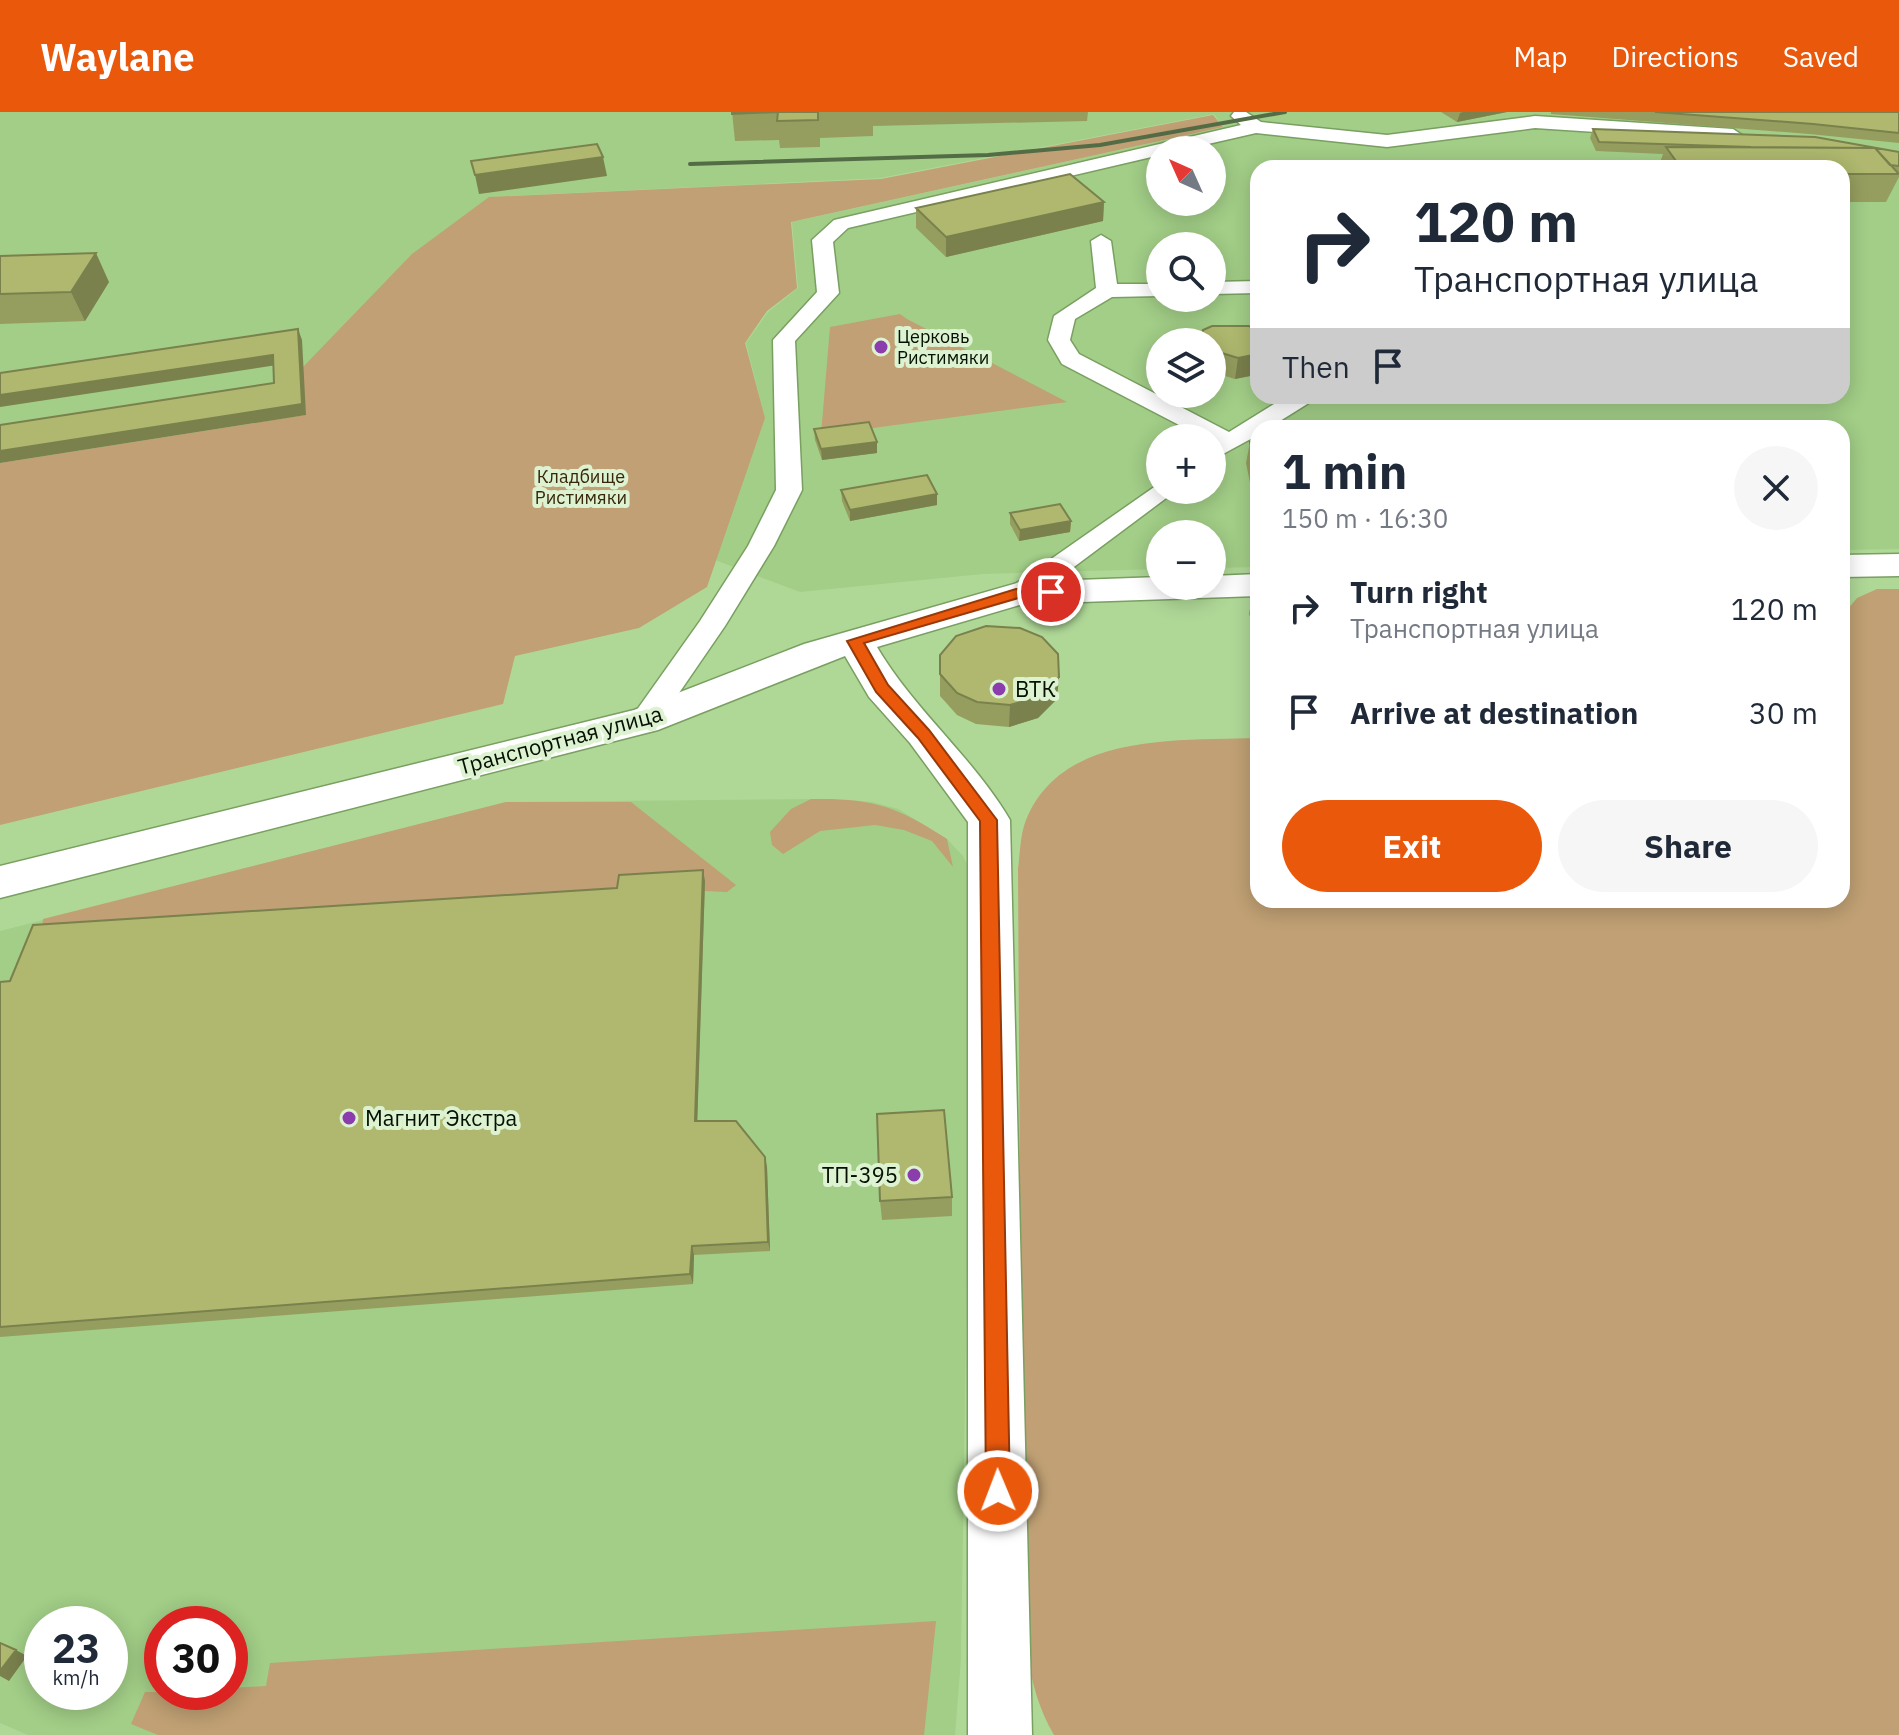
<!DOCTYPE html>
<meta charset="utf-8">
<style>
:root{--surface:#fff;--page:#f6f6f7;--text:#1f2937;--muted:#747a83;--accent:#ea580c}
body{margin:0;font-family:"IBM Plex Sans",sans-serif;background:var(--page);color:var(--text);height:100vh;display:flex;flex-direction:column;font-size:30px;white-space:nowrap}
*{box-sizing:border-box;margin:0}
p{font-size:26px;color:var(--muted)}
.icon{flex:none;width:44px;height:44px;fill:none;stroke:currentColor;stroke-width:2;stroke-linecap:round;stroke-linejoin:round}
.map{position:relative;flex:1;overflow:hidden}
.side{position:absolute;left:1250px;top:308px;width:600px;height:488px;display:flex;flex-direction:column;background:var(--surface);border-radius:24px;box-shadow:0 4px 20px #0003}
.side>*{flex:none}
.banner{position:absolute;left:1250px;top:48px;width:600px;height:244px;border-radius:24px;box-shadow:0 4px 20px #0003;background:#fff;color:var(--text);overflow:hidden}
.needle{width:52px;rotate:315deg}
.fabs{position:absolute;left:1146px;top:24px;display:grid;gap:16px}
.fabs a{display:grid;place-items:center;width:80px;height:80px;border-radius:50%;background:var(--surface);box-shadow:0 4px 20px #0003;font-size:40px}
.speed{position:absolute;left:24px;top:1494px;display:flex;gap:16px;font-size:40px;font-weight:700;text-align:center}
.speed>*{display:grid;place-content:center;width:104px;height:104px;border-radius:50%;background:var(--surface);box-shadow:0 4px 20px #0003;line-height:1}
.speed small{font-size:20px;font-weight:400}
.speed .limit{border:12px solid #d22;background:#fff;color:#111}
.pin{position:absolute;display:grid;place-items:center;width:68px;height:68px;color:#fff;margin:-34px;border:4px solid #fff;border-radius:50%;box-shadow:0 2px 8px #0007}
.me{position:absolute;width:88px;margin:-44px;rotate:359deg;stroke-linejoin:round;filter:drop-shadow(0 0 6px #0008)}
.turn{display:flex;align-items:center;gap:28px;height:168px;padding:0 32px;font-size:36px}
.turn .icon{width:104px;height:104px;stroke-width:2.5}
.turn b{display:block;font-size:56px;line-height:68px}
.then{display:flex;align-items:center;height:76px;padding:0 32px;background:#0003;gap:16px;font-size:30px}
.round{display:grid;place-items:center;flex:none;width:84px;height:84px;border-radius:42px;background:var(--page)}
.head{display:flex;align-items:center;justify-content:space-between;height:136px;padding:0 32px}
h1{font-size:48px;font-weight:700;line-height:60px}
.cta{display:flex;gap:16px;margin-top:auto;padding:16px 32px}
.cta a{flex:1;height:92px;border-radius:48px;background:var(--accent);color:#fff;font-size:32px;font-weight:700;line-height:92px;text-align:center}
.cta a+a{background:var(--page);color:var(--text)}
ul{padding:0;list-style:none}
li{display:flex;align-items:center;gap:24px;height:104px;padding:0 32px}
li div{flex:1}
li b{display:block;font-size:30px}
li em{font-style:normal}
header{display:flex;align-items:center;gap:48px;box-sizing:border-box;height:112px;padding:0 40px;background:var(--accent);color:#fff}
header strong{font-size:38px}
nav{display:flex;gap:44px;margin-inline-start:auto;font-size:28px}
.map>svg:first-child{display:block}
.built{fill:#a2ce87;fill-rule:evenodd}
.green{fill:#c0a074}
.lines{fill:none;stroke-linecap:round;stroke-linejoin:round}
.service-casing{stroke:#799f61;stroke-width:3}
.minor-casing{stroke:#799f61;stroke-width:3}
.service{fill:#fff;fill-rule:evenodd}
.minor{fill:#fff;fill-rule:evenodd}
.rail{stroke:#536c46;stroke-width:4}
.wall{fill:#969e5f}
.shaded-wall{fill:#7a814d}
.building{fill:#afb86e;stroke:#7a814d;stroke-width:2}
.route{fill:#ea580c;stroke:#983908;stroke-width:2}
.poi-dot{fill:#8c3dad;stroke:#ddf2d1;stroke-width:3}
.labels{text-anchor:middle;stroke-width:8;stroke-linejoin:round;paint-order:stroke}
.far-poi-label{font-size:18px;fill:#041000;stroke:#ddf2d1;text-anchor:start}
.far-park-label{font-size:18px;fill:#38260a;stroke:#ddf2d1}
.poi-label{font-size:22px;fill:#041000;stroke:#ddf2d1;text-anchor:start}
.street-label{font-size:22px;fill:#041000;stroke:#ddf2d1}
</style>
<header>
<strong>Waylane</strong>
<nav><a>Map</a><a>Directions</a><a>Saved</a></nav>
</header>
<div class="map">
<svg width="1899" height="1623" viewBox="0 0 1899 1623">
<rect width="100%" height="100%" fill="#afd897"/>
<path class="built" d="M0,0h1899v437l-57,1v-122h-584v139l-46,1v-34h-52v35l-177,5 -183,18 -85,-32 50,-142 -19,-75 22,-31 30,-24 -6,-66 431,-95 -9,-13 -334,64 -390,19 -188,171 4,47 -306,48zM1160,38h52v52h-52zM1258,56h584v228h-584zM1160,134h52v52h-52zM1160,230h52v52h-52zM1160,326h52v52h-52z
M829,687l43,3 26,7 49,30 16,17 10,20 -12,783 -6,76h-927l-28,-12v-792l506,-129zM42,1512h68v68h-68zM162,1512h68v68h-68z"/>
<path class="green" d="M1213,3l10,12 -432,95 6,66 -30,23 -22,32 20,75 -58,169 -68,41 -124,28 -12,48 -503,121v-362l305,-48 -3,-47 110,-114 77,-57 392,-18z
M900,202l7,5 160,83 -246,33 9,-108z
M1877,477h22v1146h-845c-29,-50 -30,-106 -32,-163l-4,-703c2,-15 2,-34 8,-49 36,-89 154,-79 232,-82v162h584v-284l15,-18z
M811,687c61,-1 86,7 136,40l6,28 -21,-26 -28,-11 -29,-5 -55,6 -37,23 -11,-9 -2,-13 21,-23z
M506,690h125l105,83 -9,7 -22,-1 -1,-10 -84,18 -579,37 2,-17z
M936,1509l-12,114h-766l-27,-11 14,-32h85v-4l36,-2 4,-23z"/>
<g class="lines">
<g class="service-casing">
<path id="service" d="M1234,0h12l15,10 126,13 148,-19 198,13 9,6 -9,6 -198,-13 -148,19 -131,-14 -74,17h-22v5l-312,73 -15,14 6,51 -44,48 7,149 -28,56 -49,80 -70,102 -11,3 -11,-3 -4,-7 71,-100 48,-75 28,-56 -3,-150 44,-48 -5,-52 22,-20 407,-95 -10,-9z
M1101,123l10,6 6,43h43v12l-48,1 -37,22 -5,21 9,14 150,78 58,-36h29l-4,5 -43,27h-11v7l-46,25v-22h-8l-142,-74 -14,-24 6,-24 42,-28 -5,-47z
M1258,169v12l-46,1v-12z
M1160,371v7h17l-146,109h-20l-4,-6 4,-6z"/>
</g>
<g class="minor-casing">
<path id="minor" d="M1899,442v22l-57,1v-22z
M1258,462v22l-235,8 -146,43c37,63 96,110 133,173l22,915h-64v-913l-58,-79 -41,-46 -24,-41 -187,74 -658,168v-32l634,-156 170,-66 217,-62 139,-5v9h52v-10z"/>
</g>
<use href="#service" class="service"/>
<use href="#minor" class="minor"/>
<path class="rail" d="M690,52l298,-9 112,-10 185,-33"/>
</g>
<path class="wall" d="M732,0h356l-1,9 -214,5v10l-53,2v9l-40,1 -1,-8 -44,1z
M1441,0h66l-50,10z
M1551,0h348v31l-90,-9 -258,-20z
M1593,17l306,23v25l-13,25h-44v-34h-184l5,-14 -67,-3 -6,-13z
M1104,90l-1,19 -157,36 -30,-29v-20z
M0,144l109,26 -24,39 -85,3z
M1212,214l43,49 -20,4 -23,-7v-30h-13l1,-4z
M814,317l63,13v11l-55,7 -7,-20z
M1250,330h8v65h-3l-9,-44z
M841,378l96,4v11l-87,16 -8,-20z
M1010,401l61,8 -1,11 -51,9 -9,-17z
M1253,480h5v47l-9,-25z
M940,543l117,44 -19,19 -29,9 -33,-3 -19,-9 -17,-19z
M705,769l-8,240 70,46 3,84 -76,4 -1,29 -693,53v-355l617,-94z
M952,1085v19l-70,4 -2,-19z"/>
<path class="shaded-wall" d="M1463,0h44l-50,10 3,-9z
M603,45l4,19 -128,18 -4,-19z
M1104,90l-1,19 -157,36v-20z
M96,141l13,29 -24,39 -14,-29z
M298,217l4,11 4,75 -306,48v-12l302,-47z
M1258,242v19l-3,2 -20,4 3,-21z
M273,243l4,10 -277,42v-12z
M877,330v11l-55,7 -1,-11z
M937,382v11l-87,16v-11z
M1071,409l-1,11 -51,9 1,-11z
M1059,565l-2,22 -19,19 -29,9 1,-22z
M703,758l2,11 -8,250 -2,-10z
M765,1045l2,10 3,84 -2,-9z
M692,1134l2,9 -1,29 -3,-10z
M16,1538l11,6 -18,25 -9,-5v-5z"/>
<path class="building" d="M732,0h86v8l-41,1 1,-9 -46,2z
M1655,0h244v21l-86,-9z
M1593,17l222,8 84,15v14l-9,-1 -15,-17 -124,-1 -152,-5z
M597,32l6,13 -128,18 -4,-14z
M1666,35l209,1 24,26h-57v-6h-161z
M1070,62l34,28 -158,35 -30,-29z
M96,141l-25,39 -71,2v-38z
M1212,214h37l9,6v22l-20,4 -26,-8v-8h-10l-2,-4 3,-8z
M298,217l4,75 -302,47v-26l274,-42 -1,-28 -273,40v-22z
M869,310l8,20 -56,7 -7,-20z
M1250,330h8v37z
M927,363l10,19 -87,16 -9,-20z
M1060,392l11,17 -51,9 -10,-17z
M1253,480h5v14z
M986,514l34,2 22,9 16,17 1,23 -20,20 -29,8 -33,-3 -20,-9 -17,-19v-19l16,-19z
M703,758l-8,251h41l29,36 3,85 -76,4 -2,28 -690,53v-345l10,-1 23,-56 584,-37 2,-13z
M944,998l8,87 -72,4 -3,-87z
M0,1531l16,7 -16,21z"/>
<path class="route" d="M1051,475l5,1v7l-34,2 -158,46 24,42 41,45 68,90 13,671 -4,9 -8,3 -9,-3 -3,-9 -6,-670 -62,-83 -42,-46 -29,-51 169,-52z"/>
<g class="poi-dot">
<circle cx="881" cy="235" r="8"/>
<circle cx="999" cy="577" r="8"/>
<circle cx="349" cy="1006" r="8"/>
<circle cx="914" cy="1063" r="8"/>
</g>
<g class="labels">
<g class="far-poi-label">
<text x="897" y="231">Церковь<tspan x="897" dy="21">Ристимяки</tspan></text>
</g>
<g class="far-park-label">
<text x="581" y="371">Кладбище<tspan x="581" dy="21">Ристимяки</tspan></text>
</g>
<g class="poi-label">
<text x="1015" y="585">ВТК</text>
<text x="365" y="1014">Магнит Экстра</text>
<text x="898" y="1071" text-anchor="end">ТП-395</text>
</g>
<g class="street-label">
<text transform="translate(560 628) rotate(-15)" y="8">Транспортная улица</text>
</g>
</g>
</svg>
<div class="fabs">
<a><svg class="needle" viewBox="-14 -14 28 28"><path d="M0-13l5 13h-10z" fill="#e53935"/><path d="M0 13l5-13h-10z" fill="#747a83"/></svg></a>
<a><svg class="icon" aria-label="search" viewBox="0 0 24 24"><circle cx="10" cy="10" r="6"/><path d="M15 15l6 6"/></svg></a>
<a><svg class="icon" aria-label="layers" viewBox="0 0 24 24"><path d="M12 4l9 5-9 5-9-5zM3 14l9 5 9-5"/></svg></a>
<a>+</a>
<a>−</a>
</div>
<div class="speed"><div>23<small>km/h</small></div><div class="limit">30</div></div>
<div class="pin" style="left:1051px;top:480px;background:#d93025"><svg class="icon" aria-label="arrive" viewBox="0 0 24 24"><path d="M6 21V4h12l-3 4 3 4H6"/></svg></div>
<svg class="me" style="left:998px;top:1379px" viewBox="-20 -20 40 40"><circle r="17" fill="#ea580c" stroke="#fff" stroke-width="3"/><path d="M0-11L8 9 0 5-8 9z" fill="#fff"/></svg>
<div class="banner">
<div class="turn"><svg class="icon" aria-label="right" viewBox="0 0 24 24"><path d="M7 20v-9h11M14 6l5 5-5 5"/></svg><div><b>120 m</b>Транспортная улица</div></div>
<div class="then">Then<svg class="icon" aria-label="arrive" viewBox="0 0 24 24"><path d="M6 21V4h12l-3 4 3 4H6"/></svg></div>
</div>
<section class="side">
<div class="head"><div><h1>1 min</h1><p>150 m · 16:30</p></div><a class="round"><svg class="icon" aria-label="close" viewBox="0 0 24 24"><path d="M6 6l12 12M18 6L6 18"/></svg></a></div>
<ul>
<li><svg class="icon" aria-label="right" viewBox="0 0 24 24"><path d="M7 20v-9h11M14 6l5 5-5 5"/></svg><div><b>Turn right</b><p>Транспортная улица</p></div><em>120 m</em></li>
<li><svg class="icon" aria-label="arrive" viewBox="0 0 24 24"><path d="M6 21V4h12l-3 4 3 4H6"/></svg><div><b>Arrive at destination</b></div><em>30 m</em></li>
</ul>
<div class="cta"><a>Exit</a><a>Share</a></div>
</section>
</div>
